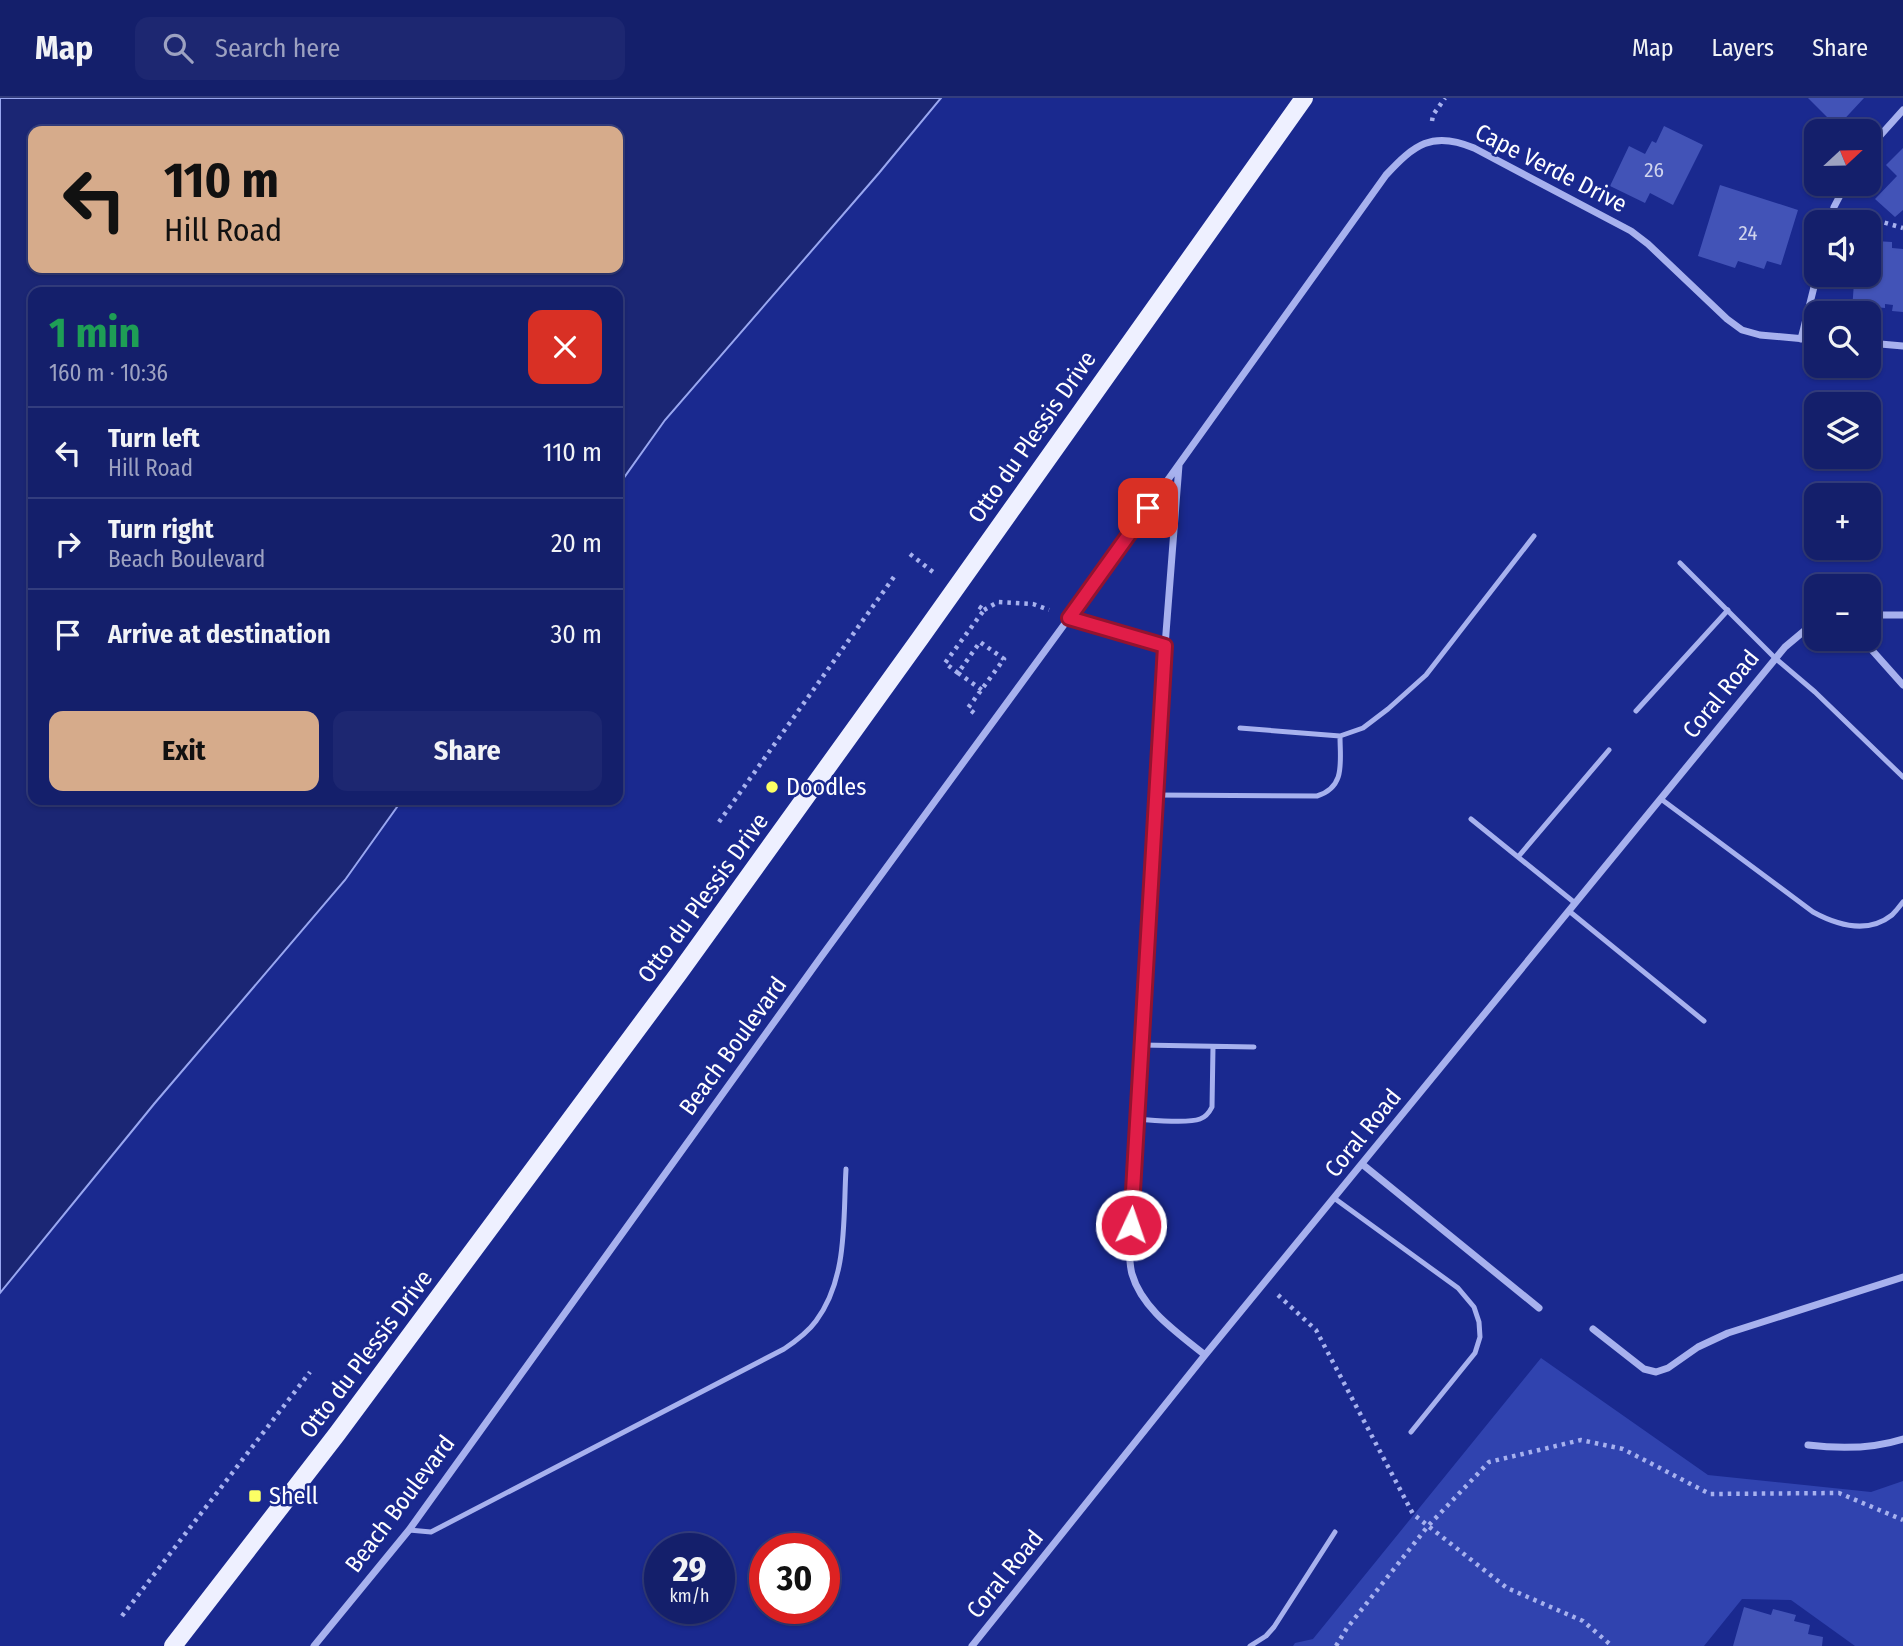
<!DOCTYPE html>
<meta charset="utf-8">
<style>
:root{--surface:#141f6b;--page:#1d2771;--text:#f1f3f6;--muted:#9da2c1;--line:#333d7e;--accent:#d6ab8b}
body{margin:0;font-family:"Fira Sans Condensed",sans-serif;background:var(--page);color:var(--text);height:100vh;display:flex;flex-direction:column;font-size:26px;white-space:nowrap}
*{box-sizing:border-box;margin:0}
p{font-size:23px;color:var(--muted)}
.icon{flex:none;width:38px;height:38px;fill:none;stroke:currentColor;stroke-width:2;stroke-linecap:round;stroke-linejoin:round}
.map{position:relative;flex:1;overflow:hidden}
.panel{position:absolute;left:28px;top:189px;width:595px;height:518px;display:flex;flex-direction:column;background:var(--surface);border-radius:14px;box-shadow:0 2px 5px #0004,0 0 0 2px var(--line)}
.panel>*{flex:none}
.guide{position:absolute;left:28px;top:28px;width:595px;height:147px;border-radius:14px;box-shadow:0 2px 5px #0004,0 0 0 2px var(--line);background:#d6ab8b;color:#111;overflow:hidden}
.needle{width:46px;rotate:68deg}
.tools{position:absolute;left:1804px;top:21px;display:grid;gap:14px}
.tools a{display:grid;place-items:center;width:77px;height:77px;border-radius:14px;background:var(--surface);box-shadow:0 2px 5px #0004,0 0 0 2px var(--line);font-size:35px}
.speed{position:absolute;left:644px;top:1435px;display:flex;gap:14px;font-size:35px;font-weight:700;text-align:center}
.speed>*{display:grid;place-content:center;width:91px;height:91px;border-radius:50%;background:var(--surface);box-shadow:0 2px 5px #0004,0 0 0 2px var(--line);line-height:1}
.speed small{font-size:18px;font-weight:400}
.speed .limit{border:10px solid #d22;background:#fff;color:#111}
.pin{position:absolute;display:grid;place-items:center;width:60px;height:60px;color:#fff;margin:-30px;border-radius:14px;box-shadow:0 4px 10px #0006}
.me{position:absolute;width:77px;margin:-38px;rotate:3deg;stroke-linejoin:round;filter:drop-shadow(0 0 5px #0008)}
.turn{display:flex;align-items:center;gap:24px;height:147px;padding:0 21px;font-size:32px}
.turn .icon{width:91px;height:91px;stroke-width:2.5}
.turn b{display:block;font-size:49px;line-height:60px}
.round{display:grid;place-items:center;flex:none;width:74px;height:74px;border-radius:14px;background:var(--page)}
.summary{display:flex;align-items:center;justify-content:space-between;height:119px;padding:0 21px}
h1{font-size:42px;font-weight:700;line-height:52px;color:#1e9e55}
.primary-button{display:flex;gap:14px;margin-top:auto;padding:14px 21px}
.primary-button a{flex:1;height:80px;border-radius:14px;background:var(--accent);color:#111;font-size:28px;font-weight:700;line-height:80px;text-align:center}
.primary-button a+a{background:var(--page);color:var(--text)}
ul{padding:0;list-style:none}
li{display:flex;align-items:center;gap:21px;height:91px;padding:0 21px;border-top:2px solid var(--line)}
li div{flex:1}
li b{display:block;font-size:26px}
li em{font-style:normal}
header{display:flex;align-items:center;gap:42px;box-sizing:border-box;height:98px;padding:0 35px;background:var(--surface);border-bottom:2px solid var(--line)}
header strong{font-size:33px}
nav{display:flex;gap:38px;margin-inline-start:auto;font-size:24px}
.search{width:490px;height:63px;background:var(--page);display:flex;align-items:center;gap:18px;box-sizing:border-box;padding:0 24px;border-radius:14px;color:var(--muted);font-size:26px}
.map>svg:first-child{display:block}
.green{fill:#3043af}
.water{fill:#1b2674;stroke:#99a7f1;stroke-width:2;fill-rule:evenodd}
.building{fill:#4253b7}
.lines{fill:none;stroke-linecap:round;stroke-linejoin:round}
.path{stroke:#a7b1ee;stroke-width:4.5;stroke-dasharray:3.5 5;stroke-linecap:butt}
.lane{stroke:#a7b1ee;stroke-width:5}
.street{stroke:#a7b1ee;stroke-width:7}
.primary{stroke:#eef0ff;stroke-width:18}
.route-casing{stroke:#92132f;stroke-width:18}
.route{stroke:#e11d48;stroke-width:12}
.poi-dot{fill:#fcff64;stroke:#1a298f;stroke-width:2.5}
.labels{text-anchor:middle;stroke-width:5;stroke-linejoin:round;paint-order:stroke}
.number-label{font-size:21px;fill:#d0d4ed}
.street-label{font-size:24px;fill:#fff;stroke:#1a298f}
.poi-label{font-size:24px;fill:#fff;stroke:#1a298f;text-anchor:start}
</style>
<header>
<strong>Map</strong>
<div class="search"><svg class="icon" aria-label="search" viewBox="0 0 24 24"><circle cx="10" cy="10" r="6"/><path d="M15 15l6 6"/></svg>Search here</div>
<nav><a>Map</a><a>Layers</a><a>Share</a></nav>
</header>
<div class="map">
<svg width="1903" height="1548" viewBox="0 0 1903 1548">
<rect width="100%" height="100%" fill="#1a298f"/>
<path class="green" d="M1541,1260l167,117 163,17 32,-11v165h-48l-64,-46 -49,-1 -38,47h-411l2,-3 18,-4z"/>
<path class="water" d="M0,0h941l-62,75 -214,247 -47,66v-194h-585v508h369l-57,80 -191,224 -154,189zM33,33h585v137h-585z"/>
<path class="building" d="M1808,0h56l-27,29z
M1664,28l39,19 -30,60 -23,-12 -5,10 -35,-17 19,-40 16,8 7,-13 4,2z
M1903,50v62l-8,7 -20,-18 22,-23 -11,-11z
M1720,87l78,25 -17,55 -14,-4 -3,8 -26,-8 -3,7 -37,-12z
M1875,143l17,1v6l11,1v63l-11,-1 1,-6 -8,-1v4l-10,-1v6l-23,-2 2,-29 2,1 1,-8h12v-28h5z
M1744,1509l27,8 2,-6 23,6 -2,6 16,4 -2,9 15,3 -1,9h-89z"/>
<g class="lines">
<path class="path" d="M1432,23l1,-6 12,-17
M1852,115l51,15
M910,456l23,18
M984,512l14,-8 35,2 16,6
M958,575l24,17
M974,615l-6,-5 36,-49 -24,-17 -22,31 -13,-10 39,-53 -7,-5
M719,724l177,-248
M1278,1197l38,35 97,184 94,74 76,33 29,25
M122,1518l188,-244
M1336,1548l11,-18 81,-102 61,-64 92,-22 42,9 87,45 129,-1 64,27"/>
<path class="lane" d="M1680,465l95,95 40,34 88,85
M1636,613l92,-101
M1340,638l23,-8 25,-19 38,-34 108,-139
M1155,697l162,1c29,-9 23,-34 23,-60l-100,-8
M1661,701l152,113c24,13 55,22 79,3 4,-4 8,-9 11,-13
M1471,721l104,84
M1518,759l91,-107
M1569,813l135,110
M1141,947l113,2
M1137,1021c15,1 50,5 63,0 6,-2 9,-6 12,-12l1,-60
M1334,1100l124,90 16,19 5,15 1,15 -5,16 -64,79
M409,1432l22,2 353,-183c12,-8 24,-17 32,-28 32,-43 27,-101 30,-152
M1250,1548l16,-10 8,-9 61,-95"/>
<path class="street" d="M1869,50l34,-38
M1831,124l3,-15 12,-23
M1801,241l16,-64
M1869,245l34,3
M1179,367l-14,181 -36,606c1,7 1,15 3,22 10,35 46,59 73,81
M1869,517h34
M1069,520l96,28
M1862,541l41,46
M1362,1066l177,144
M1593,1231l51,40 12,3 12,-4 30,-21 30,-14 175,-56
M1808,1347c33,4 64,4 95,-6
M314,1548l95,-116 412,-573 248,-339 317,-443c28,-30 46,-45 88,-27l157,83 17,13 79,75 15,11 18,5 56,5
M972,1548l233,-291 580,-708 31,-26"/>
<path class="primary" d="M173,1548l164,-212 342,-461 242,-336 383,-539"/>
</g>
<g class="lines">
<g class="route-casing">
<path id="route" d="M1131,1127l34,-579 -96,-28 79,-110"/>
</g>
<use href="#route" class="route"/>
</g>
<g class="poi-dot">
<circle cx="772" cy="689" r="7"/>
<rect x="248" y="1391" width="14" height="14" rx="3.5"/>
</g>
<g class="labels">
<g class="number-label">
<text x="1654" y="79">26</text>
<text x="1748" y="142">24</text>
</g>
<g class="street-label">
<text transform="translate(1551 70) rotate(27)" y="8">Cape Verde Drive</text>
<text transform="translate(1032 339) rotate(-55)" y="8">Otto du Plessis Drive</text>
<text transform="translate(1721 596) rotate(-51)" y="8">Coral Road</text>
<text transform="translate(703 800) rotate(-54)" y="8">Otto du Plessis Drive</text>
<text transform="translate(733 948) rotate(-54)" y="8">Beach Boulevard</text>
<text transform="translate(1363 1035) rotate(-51)" y="8">Coral Road</text>
<text transform="translate(366 1256) rotate(-53)" y="8">Otto du Plessis Drive</text>
<text transform="translate(400 1406) rotate(-53)" y="8">Beach Boulevard</text>
<text transform="translate(1005 1476) rotate(-51)" y="8">Coral Road</text>
</g>
<g class="poi-label">
<text x="786" y="697">Doodles</text>
<text x="269" y="1406">Shell</text>
</g>
</g>
</svg>
<div class="tools">
<a><svg class="needle" viewBox="-14 -14 28 28"><path d="M0-13l5 13h-10z" fill="#e53935"/><path d="M0 13l5-13h-10z" fill="#9da2c1"/></svg></a>
<a><svg class="icon" aria-label="sound" viewBox="0 0 24 24"><path d="M4 9h4l5-4v14l-5-4H4zM17 9q2 3 0 6"/></svg></a>
<a><svg class="icon" aria-label="search" viewBox="0 0 24 24"><circle cx="10" cy="10" r="6"/><path d="M15 15l6 6"/></svg></a>
<a><svg class="icon" aria-label="layers" viewBox="0 0 24 24"><path d="M12 4l9 5-9 5-9-5zM3 14l9 5 9-5"/></svg></a>
<a>+</a>
<a>−</a>
</div>
<div class="speed"><div>29<small>km/h</small></div><div class="limit">30</div></div>
<div class="pin" style="left:1148px;top:410px;background:#d93025"><svg class="icon" aria-label="arrive" viewBox="0 0 24 24"><path d="M6 21V4h12l-3 4 3 4H6"/></svg></div>
<svg class="me" style="left:1131px;top:1127px" viewBox="-20 -20 40 40"><circle r="17" fill="#e11d48" stroke="#fff" stroke-width="3"/><path d="M0-11L8 9 0 5-8 9z" fill="#fff"/></svg>
<div class="guide">
<div class="turn"><svg class="icon" aria-label="left" viewBox="0 0 24 24"><path d="M17 20v-9H6M10 6l-5 5 5 5"/></svg><div><b>110 m</b>Hill Road</div></div>
</div>
<section class="panel">
<div class="summary"><div><h1>1 min</h1><p>160 m · 10:36</p></div><a class="round" style="background:#d93025;color:#fff"><svg class="icon" aria-label="close" viewBox="0 0 24 24"><path d="M6 6l12 12M18 6L6 18"/></svg></a></div>
<ul>
<li><svg class="icon" aria-label="left" viewBox="0 0 24 24"><path d="M17 20v-9H6M10 6l-5 5 5 5"/></svg><div><b>Turn left</b><p>Hill Road</p></div><em>110 m</em></li>
<li><svg class="icon" aria-label="right" viewBox="0 0 24 24"><path d="M7 20v-9h11M14 6l5 5-5 5"/></svg><div><b>Turn right</b><p>Beach Boulevard</p></div><em>20 m</em></li>
<li><svg class="icon" aria-label="arrive" viewBox="0 0 24 24"><path d="M6 21V4h12l-3 4 3 4H6"/></svg><div><b>Arrive at destination</b></div><em>30 m</em></li>
</ul>
<div class="primary-button"><a>Exit</a><a>Share</a></div>
</section>
</div>
